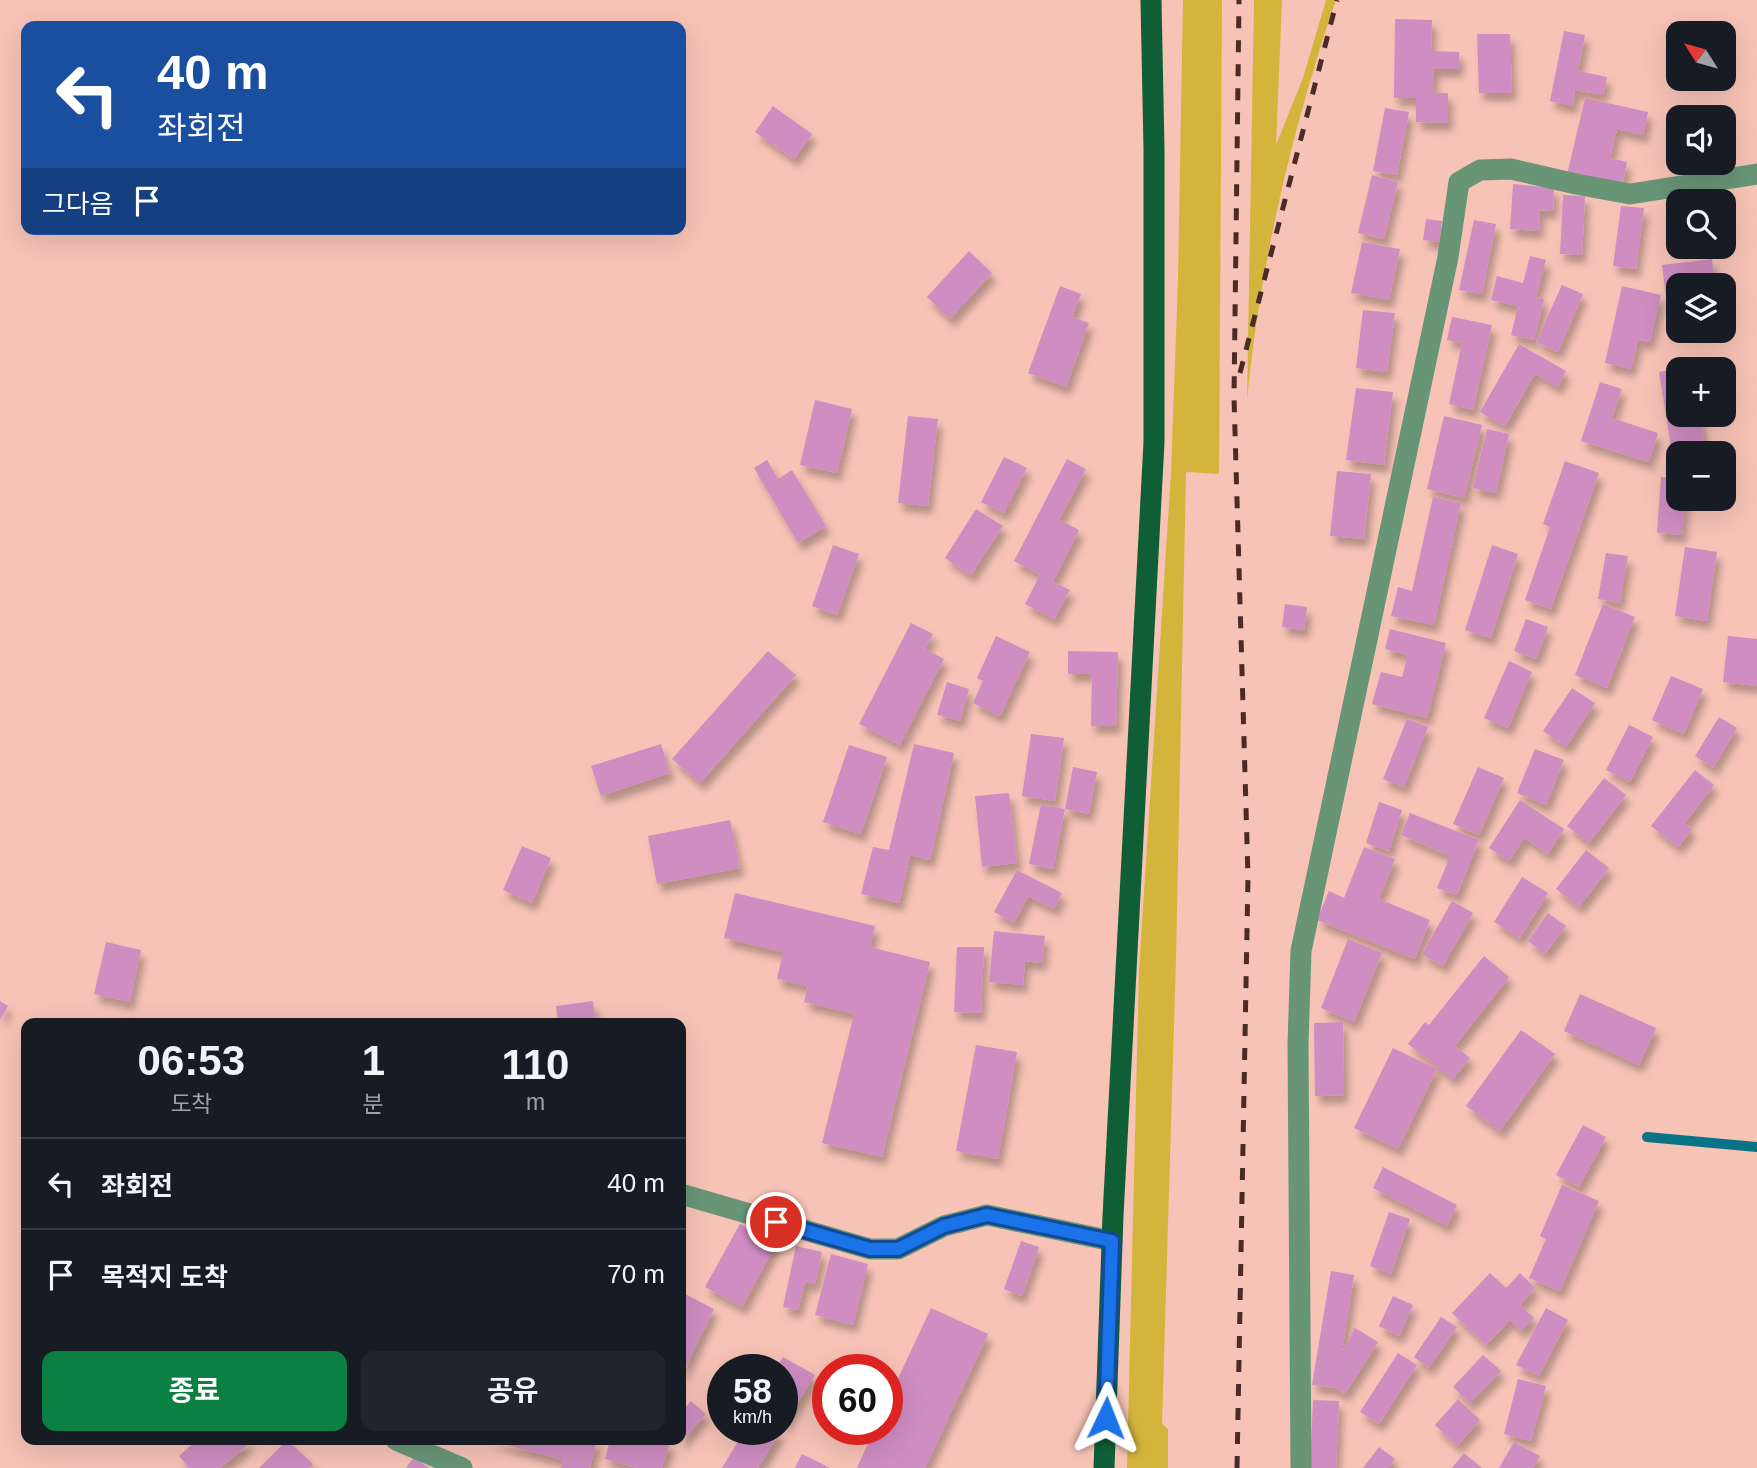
<!DOCTYPE html>
<html lang="ko">
<meta charset="utf-8">
<style>
:root{--surface:#171b24;--page:#20242c;--text:#f1f3f6;--muted:#9ea1a6;--line:#363941;--accent:#0b8043}
body{margin:0;font-family:Arial,"Noto Sans KR",sans-serif;background:var(--page);color:var(--text);height:100vh;display:flex;flex-direction:column;font-size:26px;white-space:nowrap}
*{box-sizing:border-box;margin:0}
p{font-size:23px;color:var(--muted)}
.icon{flex:none;width:38px;height:38px;fill:none;stroke:currentColor;stroke-width:2;stroke-linecap:round;stroke-linejoin:round}
.map{position:relative;flex:1;overflow:hidden}
.panel{position:absolute;left:21px;top:1018px;width:665px;height:427px;display:flex;flex-direction:column;background:var(--surface);border-radius:14px;box-shadow:0 7px 28px #0002}
.panel>*{flex:none}
.guide{position:absolute;left:21px;top:21px;width:665px;height:214px;border-radius:14px;box-shadow:0 7px 28px #0002;background:#1a4fa0;color:#fff;overflow:hidden}
.needle{width:46px;rotate:307deg}
.tools{position:absolute;left:1666px;top:21px;display:grid;gap:14px}
.tools a{display:grid;place-items:center;width:70px;height:70px;border-radius:14px;background:var(--surface);box-shadow:0 7px 28px #0002;font-size:35px}
.speed{position:absolute;left:707px;top:1354px;display:flex;gap:14px;font-size:35px;font-weight:700;text-align:center}
.speed>*{display:grid;place-content:center;width:91px;height:91px;border-radius:50%;background:var(--surface);box-shadow:0 7px 28px #0002;line-height:1}
.speed small{font-size:18px;font-weight:400}
.speed .limit{border:10px solid #d22;background:#fff;color:#111}
.pin{position:absolute;display:grid;place-items:center;width:60px;height:60px;color:#fff;margin:-30px;border:4px solid #fff;border-radius:50%;box-shadow:0 2px 7px #0007}
.me{position:absolute;width:77px;margin:-38px;rotate:2deg;stroke-linejoin:round;filter:drop-shadow(0 0 5px #0008)}
.turn{display:flex;align-items:center;gap:24px;height:147px;padding:0 21px;font-size:32px}
.turn .icon{width:91px;height:91px;stroke-width:2.5}
.turn b{display:block;font-size:49px;line-height:60px}
.then{display:flex;align-items:center;height:66px;padding:0 21px;background:#0003;gap:14px;font-size:26px}
.eta{display:flex;justify-content:space-evenly;align-items:center;height:119px;text-align:center}
.eta b{font-size:42px;font-weight:700;line-height:49px}
.action{display:flex;gap:14px;margin-top:auto;padding:14px 21px}
.action a{flex:1;height:80px;border-radius:14px;background:var(--accent);color:#fff;font-size:28px;font-weight:700;line-height:80px;text-align:center}
.action a+a{background:var(--page);color:var(--text)}
ul{padding:0;list-style:none}
li{display:flex;align-items:center;gap:21px;height:91px;padding:0 21px;border-top:2px solid var(--line)}
li div{flex:1}
li b{display:block;font-size:26px}
li em{font-style:normal}
.map>svg:first-child{display:block}
.green{fill:#d4b53b}
.lines{fill:none;stroke-linecap:round;stroke-linejoin:round}
.stream{stroke:#097486;stroke-width:10}
.building{fill:#cf8dc2;filter:url(#shadow)}
.minor{stroke:#699577;stroke-width:21}
.major{stroke:#0f5e35;stroke-width:21}
.rail{stroke:#4b2b26;stroke-width:5;stroke-dasharray:12 12;stroke-linecap:butt}
.route-casing{stroke:#114b97;stroke-width:18}
.route{stroke:#1a73e8;stroke-width:12}
</style>
<div class="map">
<svg width="1757" height="1468" viewBox="0 0 1757 1468">
<defs>
<filter id="shadow"><feDropShadow dx="4.5" dy="8" stdDeviation="3.5" flood-color="#0004"/></filter>
</defs>
<rect width="100%" height="100%" fill="#f7c3b6"/>
<path class="green" d="M1183,0h39l-3,474 -33,-2 -10,487 -14,465 6,5v39h-41l12,-498 32,-497 7,-194z
M1254,0h28l-6,145 27,-67 23,-78h10c-15,42 -27,85 -39,128 -24,91 -41,178 -50,273z"/>
<g class="lines">
<path class="stream" d="M1647,1137l110,10"/>
</g>
<path class="building" d="M1395,19l37,1 -1,31 28,1v17h-25v24h14v30l-32,-1v-24h-22z
M1564,31l21,4 -7,36 29,6 -4,18 -28,-5 -2,16 -23,-5z
M1477,34h33l2,59h-33z
M1585,98l63,14 -5,23 -26,-6 -7,29 17,4 -5,25 -55,-12z
M773,106l39,28 -18,25 -39,-27z
M1385,108l24,4 -12,63 -24,-4z
M1372,175l26,7 -14,57 -26,-6z
M1513,184l41,4 -1,23 -13,-1 -1,21 -29,-2z
M1563,195l22,1 -3,59 -22,-1z
M1621,206l23,2 -8,61 -23,-3z
M1426,219l16,2 -3,21 -16,-2z
M1474,220l22,4 -14,70 -23,-4z
M1362,242l38,7 -11,51 -38,-7z
M969,251l23,22 -42,46 -23,-22z
M1530,256l16,4 -10,37 8,2 -10,41 -23,-5 7,-29 -27,-6 6,-24 26,7z
M1712,259l3,26h-37v12l-12,1 -4,-33z
M1562,285l21,9 -25,58 -22,-10z
M1060,286l21,8 -9,23 17,6 -23,64 -38,-14z
M1622,286l39,9 -11,47 -12,-2 -7,29 -26,-6z
M1363,310l32,3 -8,59 -31,-4z
M1452,317l40,8 -19,85 -24,-6 13,-61 -15,-3z
M1519,344l47,27 -8,16 -23,-13 -30,52 -25,-14z
M1678,369v46h22l4,25 -33,6 -12,-74z
M1600,382l22,7 -10,29 46,15 -9,29 -68,-21z
M1356,388l37,4 -9,73 -38,-5z
M815,400l37,9 -15,64 -37,-8z
M908,416l30,3 -10,87 -30,-3z
M1444,416l38,9 -18,73 -37,-9z
M1487,429l22,5 -13,59 -23,-5z
M1004,457l23,11 -23,45 -23,-11z
M1067,459l19,10 -27,51 20,10 -26,52 17,8 -16,29 -29,-15 15,-29 -26,-14z
M767,460l11,19 14,-9 34,56 -28,17 -44,-75z
M1565,461l34,12 -48,136 -26,-9 25,-73 -7,-3z
M1337,471l34,3 -7,65 -34,-3z
M1661,477l17,1v21h7l-3,36 -25,-2z
M1433,497l28,6 -27,122 -43,-9 7,-29 14,4z
M976,509l27,17 -32,49 -26,-17z
M833,545l26,9 -22,61 -25,-9z
M1492,545l26,9 -27,84 -26,-8z
M1685,547l32,5 -10,69 -32,-5z
M1606,553l22,3 -8,47 -22,-4z
M1285,604l22,3 -3,23 -22,-3z
M1603,604l32,13 -28,71 -32,-13z
M1526,619l22,8 -12,32 -22,-8z
M911,623l22,11 -8,15 19,10 -44,86 -41,-21z
M1390,629l56,14 -19,75 -55,-14 9,-32 21,5 6,-22 -23,-6z
M996,636l34,16 -30,64 -27,-13 10,-22 -6,-3z
M1728,636l29,3v47l-34,-4z
M768,651l28,24 -96,108 -28,-24z
M1068,651l50,1 -2,74h-25l1,-52h-24z
M1509,661l23,11 -24,56 -24,-10z
M1671,676l32,13 -19,45 -32,-14z
M947,682l22,7 -9,32 -23,-6z
M1572,688l23,15 -29,44 -23,-16z
M1719,717l18,11 -24,40 -18,-12z
M1407,719l21,8 -24,60 -21,-8z
M1629,725l24,12 -23,45 -24,-12z
M1031,734l33,4 -9,63 -33,-5z
M661,744l9,29 -69,23 -10,-30z
M914,744l40,9 -24,107 -20,-5 -11,48 -38,-9 12,-47 16,3z
M849,745l38,12 -26,77 -38,-12z
M1535,749l29,11 -18,45 -29,-12z
M1073,767l24,5 -8,42 -24,-5 -12,60 -24,-5 12,-60 24,5z
M1478,767l26,11 -25,57 -26,-11z
M1695,770l19,15 -29,38 7,6 -14,18 -27,-21z
M1604,778l22,17 -37,48 -22,-17z
M1009,793l8,70 -35,4 -7,-71z
M1520,800l44,29 -16,25 -24,-16 -15,23 -20,-13z
M1379,802l23,8 -13,41 -23,-8z
M1410,813l69,27 -22,55 -20,-7 13,-32 -49,-21z
M730,820l10,48 -83,16 -9,-48z
M522,846l29,12 -19,45 -29,-13z
M1364,847l31,12 -16,40 51,21 -15,39 -98,-39 12,-29 15,7z
M1586,850l23,18 -30,39 -23,-18z
M1017,870l45,23 -8,16 -26,-13 -14,27 -20,-11z
M1522,877l26,16 -28,45 -26,-16z
M735,893l140,33 -5,21 60,15 -48,195 -60,-14 32,-129 -50,-12 4,-16 -31,-7 6,-27 -59,-14z
M1452,901l21,12 -30,53 -21,-12z
M1548,913l18,13 -21,28 -17,-13z
M994,931l51,5 -3,27 -17,-2 -2,24 -34,-3z
M1348,939l34,14 -28,69 -33,-14z
M106,942l35,8 -11,52 -36,-8z
M957,947h27l-3,66 -27,-1z
M1484,956l25,21 -54,69 15,12 -17,21 -45,-35 17,-22 4,3z
M1580,994l76,34 -17,37 -75,-34z
M0,1001l8,5 -8,14z
M593,1001l3,23h-38l-2,-18z
M1343,1022l1,73 -29,1 -1,-73z
M1521,1030l34,24 -55,77 -34,-25z
M976,1045l41,7 -19,107 -42,-8z
M1393,1048l44,21 -39,80 -44,-21z
M1583,1125l23,12 -27,50 -23,-12z
M1383,1167l74,38 -10,21 -74,-38z
M1562,1185l37,16 -39,90 -31,-13 17,-39 -6,-3z
M1389,1212l21,7 -19,55 -21,-8z
M740,1224l36,20 -34,63 -37,-20z
M1021,1241l18,6 -17,49 -18,-7z
M796,1246l26,6 -7,32 -10,-2 -7,28 -15,-3z
M831,1254l37,10 -15,61 -38,-10z
M1331,1271l23,4 -12,77 13,-24 23,14 -33,52 -10,-6 -23,-3z
M1490,1273l16,15 14,-15 15,15 -15,17 14,13 -13,13 -11,-11 -24,25 -34,-32z
M683,1293l31,16 -33,67v-79z
M1393,1296l20,9 -14,31 -20,-10z
M931,1308l57,26 -63,134h-68l17,-38h13v-28z
M1546,1308l22,12 -29,56 -23,-11z
M1441,1317l16,10 -28,41 -15,-11z
M1398,1353l19,12 -38,59 -19,-12z
M1483,1355l18,16 -31,32 -17,-16z
M783,1357l32,18 -31,50 -2,-2v-53h-7z
M1518,1379l28,7 -15,55 -27,-7z
M1458,1399l22,21 -23,26 -22,-21z
M1313,1400l26,1 -3,67h-26z
M691,1401l15,13 -25,28v-30z
M745,1430h31l4,2 -22,36h-36z
M197,1440h50l3,3 -30,25h-31l-10,-12z
M287,1440l26,24 -4,4h-50z
M488,1440h109l-7,28h-29l2,-8z
M610,1440h48l12,3 -8,25h-25l-32,-9z
M1514,1442l26,14 -7,12h-34z
M1379,1447l16,12 -7,9h-25z
M1464,1453l18,15h-30z
M802,1454l28,14h-35z
M414,1457l15,11h-23z"/>
<g class="lines">
<path class="minor" d="M681,1194l189,55h28l46,-23 43,-11 125,26
M396,1440l66,28
M1301,1468l-3,-424 3,-93 147,-694 11,-75 21,-12 31,-1 65,15 54,10 127,-20"/>
<path class="major" d="M1104,1468l9,-252 41,-774v-293l-3,-149"/>
<path class="rail" d="M1240,373l97,-373
M1237,1468l11,-591 -14,-480 5,-397"/>
</g>
<g class="lines">
<g class="route-casing">
<path id="route" d="M776,1222l94,27h28l46,-23 43,-11 125,26 -6,177"/>
</g>
<use href="#route" class="route"/>
</g>
</svg>
<div class="tools">
<a><svg class="needle" viewBox="-14 -14 28 28"><path d="M0-13l5 13h-10z" fill="#e53935"/><path d="M0 13l5-13h-10z" fill="#9ea1a6"/></svg></a>
<a><svg class="icon" aria-label="sound" viewBox="0 0 24 24"><path d="M4 9h4l5-4v14l-5-4H4zM17 9q2 3 0 6"/></svg></a>
<a><svg class="icon" aria-label="search" viewBox="0 0 24 24"><circle cx="10" cy="10" r="6"/><path d="M15 15l6 6"/></svg></a>
<a><svg class="icon" aria-label="layers" viewBox="0 0 24 24"><path d="M12 4l9 5-9 5-9-5zM3 14l9 5 9-5"/></svg></a>
<a>+</a>
<a>−</a>
</div>
<div class="speed"><div>58<small>km/h</small></div><div class="limit">60</div></div>
<div class="pin" style="left:776px;top:1222px;background:#d93025"><svg class="icon" aria-label="arrive" viewBox="0 0 24 24"><path d="M6 21V4h12l-3 4 3 4H6"/></svg></div>
<svg class="me" style="left:1106px;top:1418px" viewBox="-20 -20 40 40"><path d="M0-17L14 15 0 8-14 15z" fill="#1a73e8" stroke="#fff" stroke-width="4"/></svg>
<div class="guide">
<div class="turn"><svg class="icon" aria-label="left" viewBox="0 0 24 24"><path d="M17 20v-9H6M10 6l-5 5 5 5"/></svg><div><b>40 m</b>좌회전</div></div>
<div class="then">그다음<svg class="icon" aria-label="arrive" viewBox="0 0 24 24"><path d="M6 21V4h12l-3 4 3 4H6"/></svg></div>
</div>
<section class="panel">
<div class="eta">
<div><b>06:53</b><p>도착</p></div>
<div><b>1</b><p>분</p></div>
<div><b>110</b><p>m</p></div>
</div>
<ul>
<li><svg class="icon" aria-label="left" viewBox="0 0 24 24"><path d="M17 20v-9H6M10 6l-5 5 5 5"/></svg><div><b>좌회전</b></div><em>40 m</em></li>
<li><svg class="icon" aria-label="arrive" viewBox="0 0 24 24"><path d="M6 21V4h12l-3 4 3 4H6"/></svg><div><b>목적지 도착</b></div><em>70 m</em></li>
</ul>
<div class="action"><a>종료</a><a>공유</a></div>
</section>
</div>
